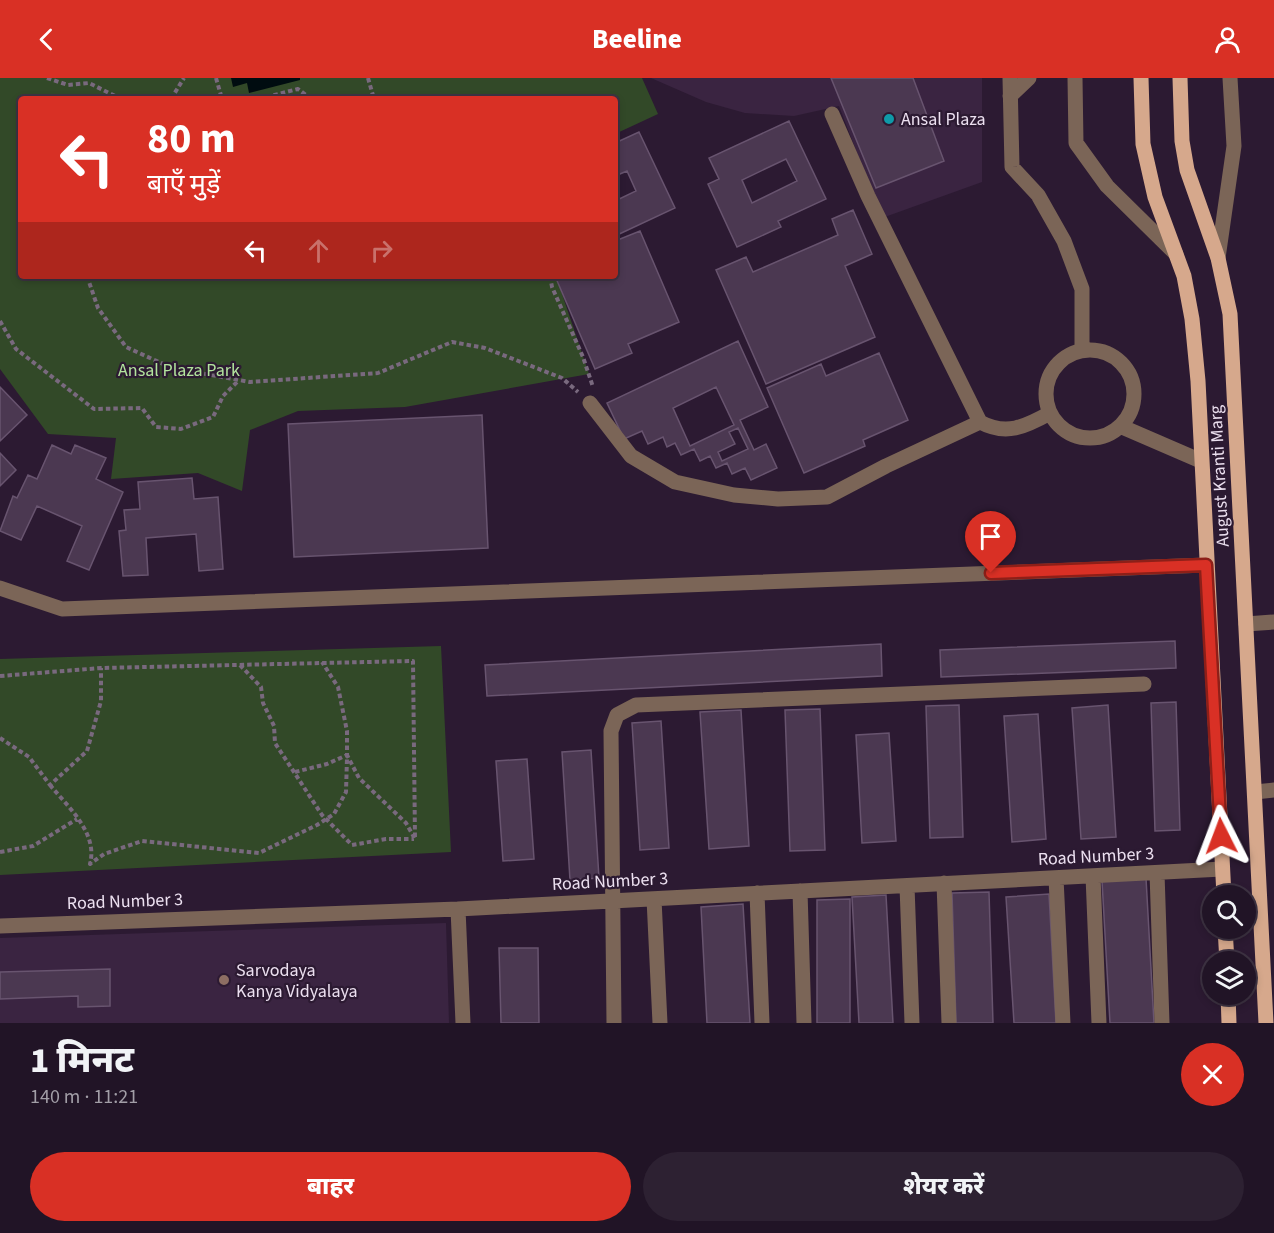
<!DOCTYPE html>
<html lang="hi">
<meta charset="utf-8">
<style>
:root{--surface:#211426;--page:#2d2132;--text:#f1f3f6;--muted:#a29ea7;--line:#3e3343;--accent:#d93025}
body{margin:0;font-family:"Source Sans 3","Noto Sans Devanagari",sans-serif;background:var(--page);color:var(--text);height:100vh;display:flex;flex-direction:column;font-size:22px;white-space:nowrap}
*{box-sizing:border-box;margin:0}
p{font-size:20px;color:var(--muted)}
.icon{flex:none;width:33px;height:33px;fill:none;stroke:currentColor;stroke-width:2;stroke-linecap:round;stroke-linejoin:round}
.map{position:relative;height:945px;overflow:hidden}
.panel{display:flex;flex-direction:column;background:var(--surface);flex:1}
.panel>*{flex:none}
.guide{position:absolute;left:18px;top:18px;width:600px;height:183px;border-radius:6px;box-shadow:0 3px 9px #0003,0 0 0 2px var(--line);background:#d93025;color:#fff;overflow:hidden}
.buttons{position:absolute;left:1202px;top:807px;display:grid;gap:12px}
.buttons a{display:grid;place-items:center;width:54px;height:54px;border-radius:50%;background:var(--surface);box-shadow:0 3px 9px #0003,0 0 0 2px var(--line);font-size:30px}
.pin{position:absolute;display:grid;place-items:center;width:51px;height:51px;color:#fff;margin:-62px -26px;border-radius:50% 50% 50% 0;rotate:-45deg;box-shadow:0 0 6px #0007}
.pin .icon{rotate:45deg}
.me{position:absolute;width:66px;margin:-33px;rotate:357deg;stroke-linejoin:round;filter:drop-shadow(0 0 4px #0008)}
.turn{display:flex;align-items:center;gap:21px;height:126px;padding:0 30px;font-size:27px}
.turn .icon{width:78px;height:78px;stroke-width:2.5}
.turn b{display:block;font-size:42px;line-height:51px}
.lanes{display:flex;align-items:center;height:57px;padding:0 30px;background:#0003;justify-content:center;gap:30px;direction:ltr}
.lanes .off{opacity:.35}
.round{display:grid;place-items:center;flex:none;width:63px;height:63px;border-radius:32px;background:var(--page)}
.overview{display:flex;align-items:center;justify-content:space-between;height:102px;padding:0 30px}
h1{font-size:36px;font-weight:800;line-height:45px}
.button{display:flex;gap:12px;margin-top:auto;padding:12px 30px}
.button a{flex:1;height:69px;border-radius:36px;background:var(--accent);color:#fff;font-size:24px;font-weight:800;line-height:69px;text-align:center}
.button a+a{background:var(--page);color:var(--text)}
header{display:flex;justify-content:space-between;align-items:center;height:78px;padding:0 30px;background:var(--accent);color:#fff;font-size:27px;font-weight:800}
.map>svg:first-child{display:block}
.built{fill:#3a2441}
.green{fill:#324928}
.water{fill:#000c10}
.building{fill:#4b3851;stroke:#68546f;stroke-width:1.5;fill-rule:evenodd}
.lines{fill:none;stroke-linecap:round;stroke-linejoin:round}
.path{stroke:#79697e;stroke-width:4;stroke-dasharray:4.5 3;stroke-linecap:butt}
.minor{stroke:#7b6557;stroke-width:15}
.major{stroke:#d6a88c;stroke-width:15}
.route-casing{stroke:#8d1f18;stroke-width:15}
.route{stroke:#d93025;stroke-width:10}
.culture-dot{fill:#0f9aa8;stroke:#2c1a32;stroke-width:2}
.education-dot{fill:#8d6e63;stroke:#2c1a32;stroke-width:2}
.labels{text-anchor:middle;stroke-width:4.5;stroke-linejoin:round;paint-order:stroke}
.poi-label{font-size:18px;fill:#ece0f0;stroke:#2c1a32;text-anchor:start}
.park-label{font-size:18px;fill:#b2e49d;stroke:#2c1a32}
.street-label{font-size:18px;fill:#ece0f0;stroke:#2c1a32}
</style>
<header><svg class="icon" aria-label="back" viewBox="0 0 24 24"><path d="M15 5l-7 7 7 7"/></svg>Beeline<svg class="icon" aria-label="person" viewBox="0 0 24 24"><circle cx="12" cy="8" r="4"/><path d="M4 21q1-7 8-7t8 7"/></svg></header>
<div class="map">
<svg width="1274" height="945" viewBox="0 0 1274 945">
<rect width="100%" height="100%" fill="#2c1a32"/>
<path class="built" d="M651,0h331v104l-100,36 -43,-112 -45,10 -49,-3 -39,-11z
M446,845l3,100h-449v-85z"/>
<path class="green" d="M0,0h642l16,36 -43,20v-35h-594v177h535l33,98 -184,33 -107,4 -48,19 -8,61 -44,-18 -87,6 5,-41 -68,-4 -48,-65z
M441,568l10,206 -451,23v-216z"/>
<path class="water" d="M231,0h69v2l-51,13 -2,-10 -14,4z"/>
<path class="building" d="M831,0h82l31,83 -68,27z
M789,43l37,78 -48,22 3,6 -44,20 -29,-63 11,-5 -10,-21zM786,81l11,22 -45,22 -10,-23z
M639,54l36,76 -60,28v-35l21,-10 -9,-20 -12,5v-33z
M853,132l19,44 -27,12 30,71 -109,47 -50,-114 30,-13 7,15 85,-37 -6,-16z
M640,153l39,91 -51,22 4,9 -37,16 -40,-93h60v-35z
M738,263l30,66 -28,13 14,30 12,-6 11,24 -26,12 -6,-12 -13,6 -5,-11 -11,5 -6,-12 -10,5 -6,-12 -13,6 -6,-12 -8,4 -4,-10 -15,7 -6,-13 -18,8 -17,-36zM716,309l18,38 -44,21 -17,-38zM738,350l10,21 -26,12 -4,-9 17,-8 -6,-12z
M879,275l29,67 -45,20 2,6 -61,27 -37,-85 54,-24 5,12z
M0,309l27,28 -27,26z
M482,337l6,133 -194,9 -6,-133z
M52,367l19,9 4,-9 31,13 -10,21 27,13 -34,78 -22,-9 15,-35 -45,-20 -16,34 -21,-9 13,-35 4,2 11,-23 9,4z
M0,375l16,17 -16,16z
M192,400l2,21 24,-2 5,72 -24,2 -3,-37 -50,4 2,37 -25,1 -4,-45 7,-1 -2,-20 16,-1 -2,-27z
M1175,563l1,27 -235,9 -1,-27z
M881,566l1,32 -395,20 -2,-31z
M1176,624l4,128 -25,1 -4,-128z
M959,627l4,132 -33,1 -4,-132z
M1108,627l8,132 -35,2 -9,-131z
M820,631l5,141 -35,1 -5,-141z
M741,632l8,136 -40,3 -9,-137z
M1038,636l8,125 -34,3 -8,-126z
M661,643l8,127 -29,2 -8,-127z
M889,655l7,108 -34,2 -6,-108z
M591,672l8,128 -29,2 -8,-128z
M527,681l7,100 -31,2 -7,-100z
M1146,800l8,145h-44l-8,-142z
M989,814l4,131h-37l-4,-130z
M1049,816l7,129h-42l-8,-126z
M886,817l7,128h-34l-7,-126z
M850,821v124h-33v-123z
M743,826l7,119h-43l-6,-116z
M499,870h39l1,75h-38z
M110,891v37l-32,1v-11l-78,3v-27z"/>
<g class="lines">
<path class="path" d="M47,0l21,7 21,-2 32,16
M216,0l6,21
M368,0l6,21
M171,21l13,-21
M259,21l39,-10 13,10
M87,198l11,32 28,39 46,21 78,14 128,-9 74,-31 33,6 77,30 16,14
M550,198l2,11 31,70 10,30
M0,243l16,28 78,60 48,-1 14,19 25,2 32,-12 10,-21 16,-16
M240,587l21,22 2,16 11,23 1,17 47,72 30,30 34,-6h28
M0,598l101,-8 312,-7 2,178 -9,-16 -47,-45 -12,-23
M0,660l29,19 21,28 37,-34 14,-50v-33
M295,694l32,-8 20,-9v-24l-9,-44 -16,-25
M50,707c19,23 48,48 40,79l14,-10 38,-13 117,12 58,-28 17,-11 12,-22 1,-34
M0,774l33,-6 44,-27"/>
<path class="minor" d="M1010,0l2,89 26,28 26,46 18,48v61
M1075,0l1,65 31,43 69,68
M1010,18l19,-18
M832,36l36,82 112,226c26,14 45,5 70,-9
M1218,180l16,-112 -4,-68
M1046 316a44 44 0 1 1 88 0a44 44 0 1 1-88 0Z
M590,325l41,53 44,26 59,13 44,4 49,-2 59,-31 94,-44
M1120,348l81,35
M0,510l62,21 1144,-44
M1246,546l28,-2
M1255,714l19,-2
M1157,795l5,150
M1093,798l6,147
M1056,800l7,145
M944,805l5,140
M907,808l5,137
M800,813l4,132
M757,815l5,130
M654,821l6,124
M458,831l5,114
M0,848l458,-17 764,-40
M614,945l-3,-292 6,-16 19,-10 508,-21"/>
<path class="major" d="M1141,0l2,66 12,53 29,79 8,43 6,62 26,515
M1180,0l2,63 5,29 31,88 12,56 36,709
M1225,850l2,34
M1228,916l1,29"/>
</g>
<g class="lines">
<g class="route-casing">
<path id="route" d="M991,495l215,-8 15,271"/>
</g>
<use href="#route" class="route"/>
</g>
<circle class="culture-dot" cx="889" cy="41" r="6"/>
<circle class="education-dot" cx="224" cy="902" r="6"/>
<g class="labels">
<g class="poi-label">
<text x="901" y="47">Ansal Plaza</text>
<text x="236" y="898">Sarvodaya<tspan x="236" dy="21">Kanya Vidyalaya</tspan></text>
</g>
<g class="park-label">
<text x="179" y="298">Ansal Plaza Park</text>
</g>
<g class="street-label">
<text transform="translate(1219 398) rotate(-93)" y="6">August Kranti Marg</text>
<text transform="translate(1096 778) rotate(-3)" y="6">Road Number 3</text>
<text transform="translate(610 803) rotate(-3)" y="6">Road Number 3</text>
<text transform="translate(125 823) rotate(-2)" y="6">Road Number 3</text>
</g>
</g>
</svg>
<div class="buttons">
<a><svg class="icon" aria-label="search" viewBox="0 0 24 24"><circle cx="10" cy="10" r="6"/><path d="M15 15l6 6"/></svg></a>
<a><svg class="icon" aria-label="layers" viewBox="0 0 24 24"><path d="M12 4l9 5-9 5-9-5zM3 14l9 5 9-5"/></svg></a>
</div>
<div class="pin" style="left:991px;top:495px;background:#d93025"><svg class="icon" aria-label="arrive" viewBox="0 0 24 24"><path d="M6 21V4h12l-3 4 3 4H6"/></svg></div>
<svg class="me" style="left:1221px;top:758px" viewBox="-20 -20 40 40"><path d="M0-17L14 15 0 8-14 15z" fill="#d93025" stroke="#fff" stroke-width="4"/></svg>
<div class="guide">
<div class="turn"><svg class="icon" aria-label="left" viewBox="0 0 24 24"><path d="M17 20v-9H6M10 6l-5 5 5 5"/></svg><div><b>80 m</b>बाएँ मुड़ें</div></div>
<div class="lanes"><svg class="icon" aria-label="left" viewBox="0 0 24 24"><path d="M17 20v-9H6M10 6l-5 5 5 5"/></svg><svg class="icon off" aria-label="ahead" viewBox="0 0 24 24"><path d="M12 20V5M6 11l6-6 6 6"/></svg><svg class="icon off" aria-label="right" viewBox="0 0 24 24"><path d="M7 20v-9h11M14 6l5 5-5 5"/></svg></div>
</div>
</div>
<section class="panel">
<div class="overview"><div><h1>1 मिनट</h1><p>140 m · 11:21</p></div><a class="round" style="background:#d93025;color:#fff"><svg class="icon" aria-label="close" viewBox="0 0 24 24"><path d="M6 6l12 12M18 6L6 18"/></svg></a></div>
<div class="button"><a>बाहर</a><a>शेयर करें</a></div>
</section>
